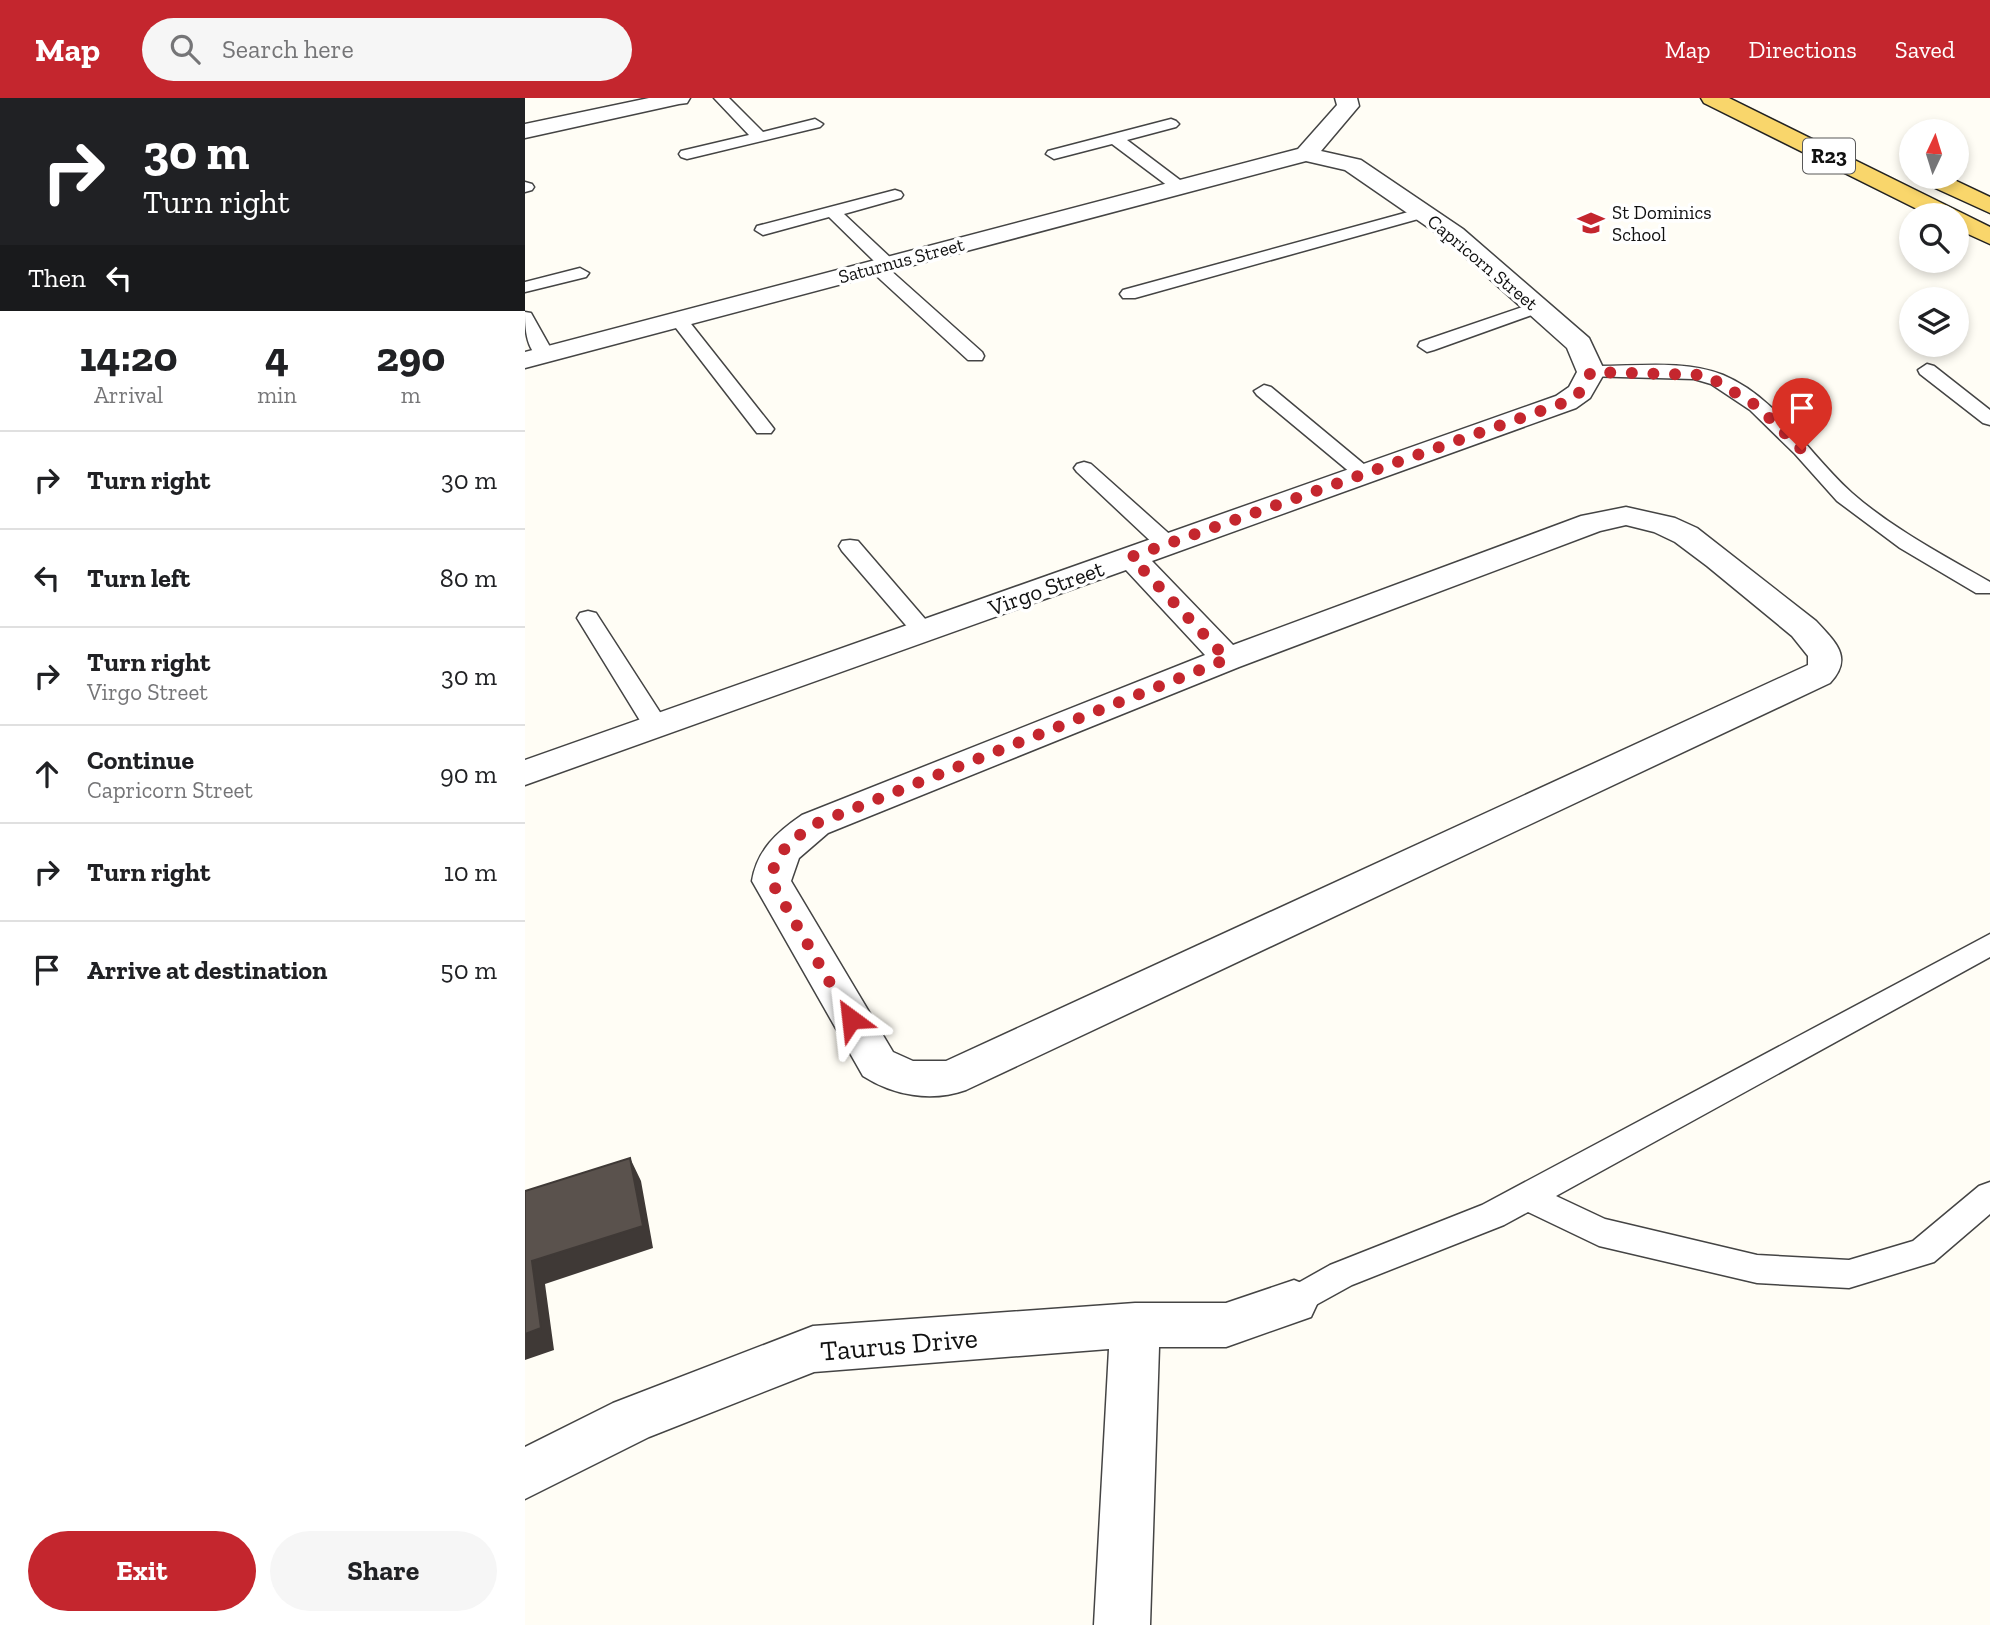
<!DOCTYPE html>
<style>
:root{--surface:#fff;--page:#f6f6f6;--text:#202124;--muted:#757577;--line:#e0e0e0;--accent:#c4262e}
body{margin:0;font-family:"Zilla Slab",serif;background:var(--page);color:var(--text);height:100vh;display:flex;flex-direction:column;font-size:26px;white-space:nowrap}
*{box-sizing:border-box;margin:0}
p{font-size:23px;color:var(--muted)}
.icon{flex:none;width:38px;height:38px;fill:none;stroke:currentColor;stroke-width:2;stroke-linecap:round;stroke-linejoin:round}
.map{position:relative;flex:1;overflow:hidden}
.drawer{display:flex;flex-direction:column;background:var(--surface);width:525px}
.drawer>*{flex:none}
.banner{background:#202124;color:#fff;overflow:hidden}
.needle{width:46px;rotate:4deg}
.controls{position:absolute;left:1374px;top:21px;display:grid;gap:14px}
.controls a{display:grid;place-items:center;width:70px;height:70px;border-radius:50%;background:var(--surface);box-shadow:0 4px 10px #0003;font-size:35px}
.pin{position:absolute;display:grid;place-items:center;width:60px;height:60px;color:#fff;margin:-72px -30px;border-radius:50% 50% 50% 0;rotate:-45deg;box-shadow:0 0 7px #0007}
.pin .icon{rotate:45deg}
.me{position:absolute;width:77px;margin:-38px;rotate:330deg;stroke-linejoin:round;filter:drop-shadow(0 0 5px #0008)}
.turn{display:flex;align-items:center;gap:24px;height:147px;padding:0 28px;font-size:32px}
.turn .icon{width:91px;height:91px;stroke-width:2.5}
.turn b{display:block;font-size:49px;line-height:60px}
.then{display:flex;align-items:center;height:66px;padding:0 28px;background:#0003;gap:14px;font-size:26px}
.eta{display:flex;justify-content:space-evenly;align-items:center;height:119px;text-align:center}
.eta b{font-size:42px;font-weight:700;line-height:49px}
.primary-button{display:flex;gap:14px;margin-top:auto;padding:14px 28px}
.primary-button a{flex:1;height:80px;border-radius:42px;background:var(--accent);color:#fff;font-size:28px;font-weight:700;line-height:80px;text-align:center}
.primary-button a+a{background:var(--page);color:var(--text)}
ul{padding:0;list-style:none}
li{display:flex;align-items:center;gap:21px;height:98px;padding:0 28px;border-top:2px solid var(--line)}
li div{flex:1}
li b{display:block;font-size:26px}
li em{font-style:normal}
header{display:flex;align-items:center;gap:42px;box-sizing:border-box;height:98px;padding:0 35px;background:var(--accent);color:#fff}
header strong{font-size:33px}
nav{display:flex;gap:38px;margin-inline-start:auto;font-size:24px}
.search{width:490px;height:63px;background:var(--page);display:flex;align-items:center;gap:18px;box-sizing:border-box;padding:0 24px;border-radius:38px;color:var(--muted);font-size:26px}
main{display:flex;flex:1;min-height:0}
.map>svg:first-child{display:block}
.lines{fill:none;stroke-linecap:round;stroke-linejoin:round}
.lane-casing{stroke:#444;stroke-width:3}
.street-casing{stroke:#444;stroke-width:3}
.primary-casing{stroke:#222;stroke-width:3}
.lane{fill:#fff;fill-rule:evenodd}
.street{fill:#fff;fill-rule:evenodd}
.primary{fill:#f9d66b;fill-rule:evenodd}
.shaded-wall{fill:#3f3936}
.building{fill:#5a524d;stroke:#3f3936;stroke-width:2}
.route{stroke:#c4262e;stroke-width:12;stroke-dasharray:0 21.6}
.labels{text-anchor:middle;stroke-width:7;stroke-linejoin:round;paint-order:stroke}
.far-poi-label{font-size:19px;fill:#111;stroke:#fff;text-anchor:start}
.far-street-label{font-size:19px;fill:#111;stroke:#fff}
.shield{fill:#fff;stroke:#585858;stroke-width:2}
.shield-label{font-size:21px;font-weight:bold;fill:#111}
.street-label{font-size:23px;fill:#111;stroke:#fff}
.near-street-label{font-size:28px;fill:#111;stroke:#fff}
</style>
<header>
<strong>Map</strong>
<div class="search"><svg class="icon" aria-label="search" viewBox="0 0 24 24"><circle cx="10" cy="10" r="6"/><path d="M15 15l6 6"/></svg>Search here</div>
<nav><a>Map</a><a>Directions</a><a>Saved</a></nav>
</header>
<main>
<section class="drawer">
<div class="banner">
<div class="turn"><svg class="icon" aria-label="right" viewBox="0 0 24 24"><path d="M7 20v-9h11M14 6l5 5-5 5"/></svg><div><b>30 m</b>Turn right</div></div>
<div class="then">Then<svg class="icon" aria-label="left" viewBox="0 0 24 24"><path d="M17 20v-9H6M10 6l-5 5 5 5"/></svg></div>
</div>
<div class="eta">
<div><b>14:20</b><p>Arrival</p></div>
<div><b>4</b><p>min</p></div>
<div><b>290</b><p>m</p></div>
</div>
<ul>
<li><svg class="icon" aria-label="right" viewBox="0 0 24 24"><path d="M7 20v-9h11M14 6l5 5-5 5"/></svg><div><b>Turn right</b></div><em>30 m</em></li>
<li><svg class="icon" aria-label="left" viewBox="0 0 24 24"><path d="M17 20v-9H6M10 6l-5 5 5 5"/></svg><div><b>Turn left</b></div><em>80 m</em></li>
<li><svg class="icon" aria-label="right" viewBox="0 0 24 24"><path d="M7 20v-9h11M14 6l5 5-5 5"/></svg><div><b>Turn right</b><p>Virgo Street</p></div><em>30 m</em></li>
<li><svg class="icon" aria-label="ahead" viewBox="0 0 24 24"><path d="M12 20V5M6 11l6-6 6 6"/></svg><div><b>Continue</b><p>Capricorn Street</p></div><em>90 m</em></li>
<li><svg class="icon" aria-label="right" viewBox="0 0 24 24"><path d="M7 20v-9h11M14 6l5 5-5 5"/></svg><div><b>Turn right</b></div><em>10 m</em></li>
<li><svg class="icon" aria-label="arrive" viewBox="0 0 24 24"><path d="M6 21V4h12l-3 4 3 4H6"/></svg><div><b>Arrive at destination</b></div><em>50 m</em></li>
</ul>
<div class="primary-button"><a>Exit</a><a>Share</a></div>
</section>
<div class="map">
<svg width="1465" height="1527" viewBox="0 0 1465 1527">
<rect width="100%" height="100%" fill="#fffdf5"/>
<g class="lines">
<g class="lane-casing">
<path id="lane" d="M189,0h15l34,34 52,-13 8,5 -3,3 -133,32 -6,-2 -2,-3 2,-3 68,-16z
M646,21l5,2 3,3 -3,3 -49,13 57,43 2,3 -2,3h-12l-60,-45 -58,15 -8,-5 2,-3z
M0,84l7,2 2,3 -2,3 -7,2z
M370,92l6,2 2,3 -2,3 -57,16 49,46 3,4 -7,5 93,83 2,4 -2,4h-14l-98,-90 -3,-4 7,-5 -45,-44 -66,18 -8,-5 2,-4z
M898,110l6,2 2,3 -2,3 -294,82h-12l-3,-4 3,-4z
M55,170l9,5 -3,4 -61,15v-10z
M1012,204l6,1 3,4 -3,4 -109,39 -7,2 -9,-6 2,-4z
M0,214l6,1 23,41 -2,4 -7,2c-19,-5 -20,-32 -20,-48z
M153,216l6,1 87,110 3,4 -3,4h-14l-88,-114z
M1402,266l7,2 56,44v15l-7,-2 -63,-49 -2,-4z
M1066,268c42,1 92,-7 132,9 55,23 86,80 129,118 41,36 91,62 138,89v11h-14l-76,-45 -63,-47 -42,-47 -45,-44 -39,-26 -17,-5 -110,-3 -2,-4 2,-4z
M739,287l7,2 100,83 3,4 -3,4h-14l-100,-83 -3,-4z
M559,364l7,2 84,75 3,5 -3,5h-16l-82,-77 -3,-4 3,-4z
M325,442l8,1 74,86 3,5 -3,5h-16l-74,-86 -3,-5 3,-5z
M63,513l8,2 69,107 3,6 -3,6 -9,2 -9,-2 -70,-114 3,-5z
M1465,836v23l-434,239 49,23 152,36 92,5 64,-19 66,-55 11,-4v32l-56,48 -85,26 -92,-5 -158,-37 -71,-34 -24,13 -152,60 -58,32 -12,-5 -4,-10 4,-10 48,-27 152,-60z"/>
</g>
<g class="street-casing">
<path id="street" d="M124,0h41l-3,5 -8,1 -154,34v-14z
M810,0h22l2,8 -38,45 40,9 102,69 126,109 16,34 -15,26 -14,10 -424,153 81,84 348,-129 45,-9 49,11 22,10 119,93c19,21 38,36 14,62l-864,407c-34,12 -72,6 -103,-14l-111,-195c5,-31 25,-49 50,-66l403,-160 -79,-85 -601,215v-25l1031,-364 13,-9 8,-15 -10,-24 -122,-109 -100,-69 -39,-9 -781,207v-16l773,-203 39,-44zM1101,427l28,7 21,10 32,24 85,70 16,20v9l-862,396h-33l-20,-9 -102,-171 8,-23 29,-25 411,-166 361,-136z
M769,1182l17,7 7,15 -7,15 -85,30h-67l-9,278h-56l15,-276 -295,23 -165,65 -124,62v-52l88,-44 200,-77 322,-23h91z"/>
</g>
<g class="primary-casing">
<path id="primary" d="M1176,0h28l237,117 24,12v17l-33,-15v-14h-28l-225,-112z
M1393,79h30l42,20v16l-68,-31z"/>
</g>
<use href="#lane" class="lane"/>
<use href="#street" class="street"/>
<use href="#primary" class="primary"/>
</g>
<path class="shaded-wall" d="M105,1060l11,23 12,67 -108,36 9,66 -29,10v-26l7,-73z"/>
<path class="building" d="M105,1060l13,68 -111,35 9,67 -16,6v-143z"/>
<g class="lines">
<path class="route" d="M326,921l-80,-138c3,-28 21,-41 44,-57l412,-165 -96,-102 435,-155 14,-10 11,-20 115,3 51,31 45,44"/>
</g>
<defs>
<g id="school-bare" transform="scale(2.1)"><path d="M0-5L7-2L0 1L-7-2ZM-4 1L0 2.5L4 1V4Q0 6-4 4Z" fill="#c4262e" stroke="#fff" stroke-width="2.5" paint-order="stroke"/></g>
</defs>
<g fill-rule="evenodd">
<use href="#school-bare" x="1066" y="125"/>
</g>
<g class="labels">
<g class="far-poi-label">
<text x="1087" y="121">St Dominics<tspan x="1087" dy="22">School</tspan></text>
</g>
<g class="far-street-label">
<text transform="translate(376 162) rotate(-15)" y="7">Saturnus Street</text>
<text transform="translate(958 164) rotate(40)" y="7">Capricorn Street</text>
</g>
<rect class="shield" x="1278" y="40.5" width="52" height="35" rx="5"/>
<g class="shield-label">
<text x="1304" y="65">R23</text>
</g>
<g class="street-label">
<text transform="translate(521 490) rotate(-20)" y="8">Virgo Street</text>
</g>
<g class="near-street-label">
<text transform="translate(374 1246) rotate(-5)" y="10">Taurus Drive</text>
</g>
</g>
</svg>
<div class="controls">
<a><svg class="needle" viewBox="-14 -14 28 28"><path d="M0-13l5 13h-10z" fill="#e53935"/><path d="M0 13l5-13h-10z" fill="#757577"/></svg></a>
<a><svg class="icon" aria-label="search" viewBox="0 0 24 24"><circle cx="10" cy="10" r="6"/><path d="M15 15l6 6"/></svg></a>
<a><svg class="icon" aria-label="layers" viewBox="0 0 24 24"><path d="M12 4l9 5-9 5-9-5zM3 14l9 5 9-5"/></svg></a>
</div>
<div class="pin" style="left:1277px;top:352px;background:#d93025"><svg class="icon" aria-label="arrive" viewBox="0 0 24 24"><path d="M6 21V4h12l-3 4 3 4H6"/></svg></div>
<svg class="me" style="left:326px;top:921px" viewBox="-20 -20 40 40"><path d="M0-17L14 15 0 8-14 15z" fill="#c4262e" stroke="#fff" stroke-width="4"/></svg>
</div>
</main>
